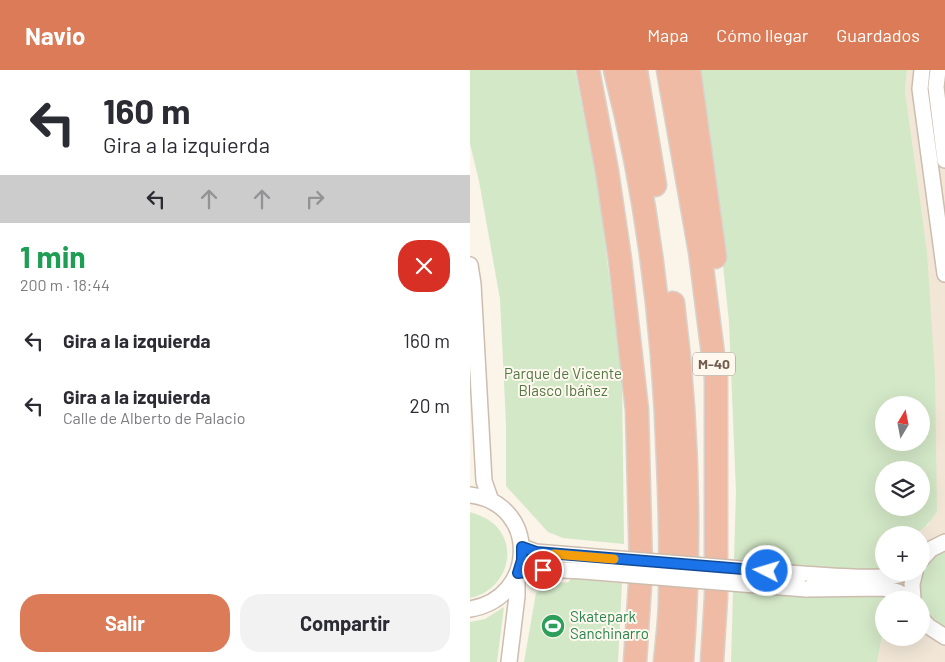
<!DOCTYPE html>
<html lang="es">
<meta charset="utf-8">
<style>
:root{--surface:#fff;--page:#f2f2f3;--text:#2b2b33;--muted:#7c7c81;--accent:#db7b57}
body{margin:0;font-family:Barlow,sans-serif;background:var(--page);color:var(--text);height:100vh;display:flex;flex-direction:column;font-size:19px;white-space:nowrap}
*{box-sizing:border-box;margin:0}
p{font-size:16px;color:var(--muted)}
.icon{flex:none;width:28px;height:28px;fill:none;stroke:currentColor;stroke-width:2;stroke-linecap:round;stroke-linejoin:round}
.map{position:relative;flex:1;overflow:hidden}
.drawer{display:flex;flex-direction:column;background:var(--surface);width:470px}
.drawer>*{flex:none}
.guide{background:#fff;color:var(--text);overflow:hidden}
.needle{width:32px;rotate:10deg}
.fabs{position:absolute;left:405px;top:326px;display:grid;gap:10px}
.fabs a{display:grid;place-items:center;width:55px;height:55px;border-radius:50%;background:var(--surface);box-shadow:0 5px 20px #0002;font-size:25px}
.pin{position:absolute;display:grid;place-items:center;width:42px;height:42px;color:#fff;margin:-21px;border:2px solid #fff;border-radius:50%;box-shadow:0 1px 5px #0007}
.me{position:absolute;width:55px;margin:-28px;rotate:275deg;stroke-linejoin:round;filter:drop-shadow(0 0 4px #0008)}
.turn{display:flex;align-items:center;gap:18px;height:105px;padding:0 20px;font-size:22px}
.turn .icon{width:65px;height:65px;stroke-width:2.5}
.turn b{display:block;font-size:35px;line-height:42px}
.lanes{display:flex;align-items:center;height:48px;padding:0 20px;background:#0003;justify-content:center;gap:25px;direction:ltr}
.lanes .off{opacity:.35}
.round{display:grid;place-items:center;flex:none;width:52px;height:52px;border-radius:20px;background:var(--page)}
.summary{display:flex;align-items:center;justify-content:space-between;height:85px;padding:0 20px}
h1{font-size:30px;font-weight:700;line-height:38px;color:#1e9e55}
.button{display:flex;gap:10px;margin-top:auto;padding:10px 20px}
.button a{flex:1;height:58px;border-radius:20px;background:var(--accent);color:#fff;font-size:20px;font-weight:700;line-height:58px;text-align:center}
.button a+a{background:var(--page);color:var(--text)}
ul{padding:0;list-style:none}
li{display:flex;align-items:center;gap:15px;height:65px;padding:0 20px}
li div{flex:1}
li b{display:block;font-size:19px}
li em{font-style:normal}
header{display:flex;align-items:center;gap:30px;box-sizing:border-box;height:70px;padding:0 25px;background:var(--accent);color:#fff}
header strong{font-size:24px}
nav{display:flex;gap:28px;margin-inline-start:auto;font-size:18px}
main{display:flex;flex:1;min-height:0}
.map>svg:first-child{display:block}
.residential{fill:#f2e7d7}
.green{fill:#d3e8c7;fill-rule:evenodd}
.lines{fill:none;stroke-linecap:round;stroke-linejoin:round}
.minor-casing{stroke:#ccbdaf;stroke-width:18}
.highway-casing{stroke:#d8d2cd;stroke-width:25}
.minor{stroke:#fff;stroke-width:15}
.highway{stroke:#f0bba4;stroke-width:22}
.minor-bridge-casing{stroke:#ccbdaf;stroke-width:18;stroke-linecap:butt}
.minor-bridge{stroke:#fff;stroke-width:15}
.route-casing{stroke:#114b97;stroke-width:12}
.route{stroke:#1a73e8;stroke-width:9}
.slow{stroke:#f59e0b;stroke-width:9}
.labels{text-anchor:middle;stroke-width:4;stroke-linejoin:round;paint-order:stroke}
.shield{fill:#fef8ee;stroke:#9d8c7e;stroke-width:1}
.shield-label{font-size:14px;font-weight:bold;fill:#735d4e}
.park-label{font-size:15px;fill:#537846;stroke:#fef8ee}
.leisure-label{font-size:15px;fill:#27864d;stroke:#fef8ee;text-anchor:start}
</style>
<header>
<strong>Navio</strong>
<nav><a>Mapa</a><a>Cómo llegar</a><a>Guardados</a></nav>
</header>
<main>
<section class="drawer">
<div class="guide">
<div class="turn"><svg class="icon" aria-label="left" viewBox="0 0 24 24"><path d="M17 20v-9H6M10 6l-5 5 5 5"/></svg><div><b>160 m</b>Gira a la izquierda</div></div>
<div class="lanes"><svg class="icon" aria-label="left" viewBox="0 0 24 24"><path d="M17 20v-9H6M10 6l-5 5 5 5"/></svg><svg class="icon off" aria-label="ahead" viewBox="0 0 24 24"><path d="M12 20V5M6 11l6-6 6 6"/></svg><svg class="icon off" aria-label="ahead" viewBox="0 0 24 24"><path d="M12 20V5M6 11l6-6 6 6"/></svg><svg class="icon off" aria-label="right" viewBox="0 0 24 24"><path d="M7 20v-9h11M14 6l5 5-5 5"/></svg></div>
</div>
<div class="summary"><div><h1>1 min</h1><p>200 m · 18:44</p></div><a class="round" style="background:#d93025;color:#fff"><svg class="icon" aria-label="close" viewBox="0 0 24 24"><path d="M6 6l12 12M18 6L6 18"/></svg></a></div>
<ul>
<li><svg class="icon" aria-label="left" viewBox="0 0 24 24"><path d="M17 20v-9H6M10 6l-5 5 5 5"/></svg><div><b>Gira a la izquierda</b></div><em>160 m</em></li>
<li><svg class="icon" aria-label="left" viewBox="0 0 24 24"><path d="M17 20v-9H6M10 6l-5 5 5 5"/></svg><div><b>Gira a la izquierda</b><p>Calle de Alberto de Palacio</p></div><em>20 m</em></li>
</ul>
<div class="button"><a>Salir</a><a>Compartir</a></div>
</section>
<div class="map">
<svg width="475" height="592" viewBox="0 0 475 592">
<rect width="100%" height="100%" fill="#fbf4e8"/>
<path class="residential" d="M437,0h38v592h-68l7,-36v12h37v-38h-31l5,-27 26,-1v-37h-8l16,-11 -20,-390 -4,-43z"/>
<path class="green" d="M0,0h105l23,117 24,193 2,164 -61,-6 -15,-6 -42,-46v-61l-6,-126 -21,-118 -9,-37z
M228,0h209l-2,21 22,161 8,124 2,135c-17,27 -24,24 -53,24v37l11,1 -5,27h-6v26l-7,36h-146l5,-170 -7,-170 -11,-104zM414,335h37v37h-37zM414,400h37v38h-37z
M0,442c9,3 17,6 24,12 27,25 10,68 -24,74z
M475,479v80c-5,-3 -12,-7 -16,-12 -19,-23 -9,-55 16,-68z
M101,509l51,4 -4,79h-94l12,-69 14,-9 18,-2z
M34,537l-7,55h-27v-40l15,-3z"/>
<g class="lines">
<g class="minor-casing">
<path id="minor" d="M452,0l-2,19 25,185
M468,0l-2,17 9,73
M0,195l3,19 11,197 7,20
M0,425c69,8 68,103 0,114
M52,477l14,5 48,4
M451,490l10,-11 14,-7
M48,503l25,-4 40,2
M332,504c25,1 85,8 106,-2
M336,519l77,-1 15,4 15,8
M443,530l-1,-16 3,-12
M451,548l7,8 17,11
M39,592l8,-66v-20"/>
</g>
<g class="highway-casing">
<path id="highway" d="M118,0l19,101 13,88 17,151 4,159 -6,93
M145,0c33,128 49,261 53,392 2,45 3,91 2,136 0,21 -3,43 -5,64
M166,0l19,115
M198,0l32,182 16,126v219l-4,65
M219,0l26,187
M203,233c15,119 18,240 9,359"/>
</g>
<use href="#minor" class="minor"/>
<use href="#highway" class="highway"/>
<g class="minor-bridge-casing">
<path id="minor-bridge" d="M114,486l218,18
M113,501l223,18"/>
</g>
<use href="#minor-bridge" class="minor-bridge"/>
</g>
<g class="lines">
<g class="route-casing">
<path id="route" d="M73,500l-25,3 4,-13v-13l14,5 231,19"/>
</g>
<use href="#route" class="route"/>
<path class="slow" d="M84,484l60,5"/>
</g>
<defs>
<g id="stadium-disc" transform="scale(1.25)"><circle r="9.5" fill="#2e9e5b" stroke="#fef8ee"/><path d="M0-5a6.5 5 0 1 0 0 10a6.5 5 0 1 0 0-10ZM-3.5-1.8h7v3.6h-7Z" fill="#fff"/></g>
</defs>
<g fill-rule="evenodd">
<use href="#stadium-disc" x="83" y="556"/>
</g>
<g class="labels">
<rect class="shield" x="223" y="282.5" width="42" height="23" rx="4"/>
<g class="shield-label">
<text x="244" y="299">M-40</text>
</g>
<g class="park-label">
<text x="93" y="309">Parque de Vicente<tspan x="93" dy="17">Blasco Ibáñez</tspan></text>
</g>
<g class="leisure-label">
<text x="100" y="552">Skatepark<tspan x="100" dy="17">Sanchinarro</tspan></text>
</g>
</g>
</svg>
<div class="fabs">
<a><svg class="needle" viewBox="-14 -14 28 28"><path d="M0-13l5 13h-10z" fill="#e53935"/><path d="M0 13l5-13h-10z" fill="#7c7c81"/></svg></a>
<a><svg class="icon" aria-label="layers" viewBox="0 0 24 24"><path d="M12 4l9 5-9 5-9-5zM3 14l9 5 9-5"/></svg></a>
<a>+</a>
<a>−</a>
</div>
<div class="pin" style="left:73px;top:500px;background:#d93025"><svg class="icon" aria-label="arrive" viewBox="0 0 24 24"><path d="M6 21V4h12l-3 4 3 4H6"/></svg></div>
<svg class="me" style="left:297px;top:501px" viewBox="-20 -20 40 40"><circle r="17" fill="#1a73e8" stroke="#fff" stroke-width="3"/><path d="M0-11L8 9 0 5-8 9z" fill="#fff"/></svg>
</div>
</main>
